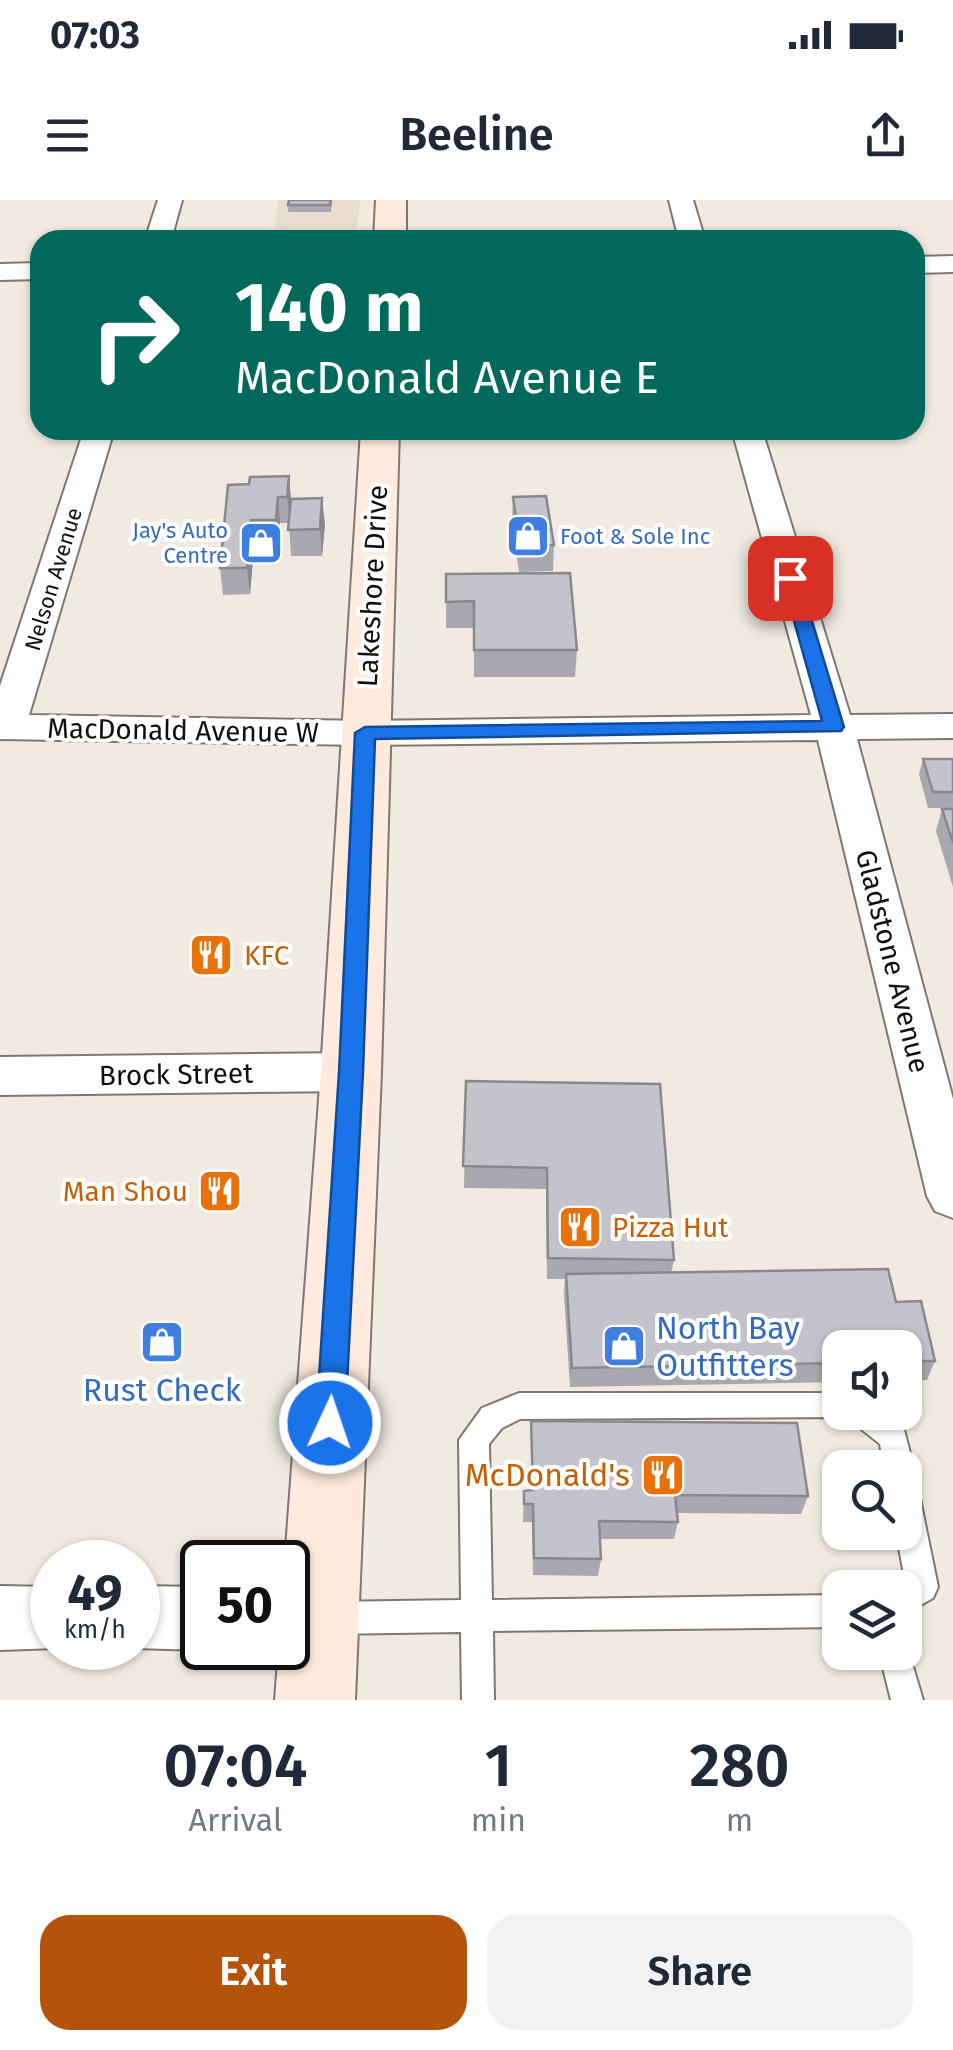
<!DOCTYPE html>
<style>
:root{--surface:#fff;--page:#f2f2f3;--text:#1f2937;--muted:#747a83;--accent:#b45309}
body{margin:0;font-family:"Fira Sans",sans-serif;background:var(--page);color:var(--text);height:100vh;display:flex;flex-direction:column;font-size:38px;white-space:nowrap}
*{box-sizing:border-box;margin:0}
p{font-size:32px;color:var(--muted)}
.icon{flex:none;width:55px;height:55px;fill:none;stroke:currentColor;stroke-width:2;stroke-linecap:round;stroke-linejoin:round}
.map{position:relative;height:1500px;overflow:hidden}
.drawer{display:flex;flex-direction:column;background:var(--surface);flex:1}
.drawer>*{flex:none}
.banner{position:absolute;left:30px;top:30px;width:895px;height:210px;border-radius:30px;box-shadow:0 2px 8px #0004;background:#00695c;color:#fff;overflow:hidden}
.controls{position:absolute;left:822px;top:1130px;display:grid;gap:20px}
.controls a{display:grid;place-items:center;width:100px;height:100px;border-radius:20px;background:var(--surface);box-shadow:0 2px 8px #0004;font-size:50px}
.speed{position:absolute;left:30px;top:1340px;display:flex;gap:20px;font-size:50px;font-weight:700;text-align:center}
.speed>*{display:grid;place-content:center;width:130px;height:130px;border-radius:50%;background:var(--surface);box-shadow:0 2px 8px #0004;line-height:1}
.speed small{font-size:25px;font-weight:400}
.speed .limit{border:5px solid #111;border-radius:15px;background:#fff;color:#111}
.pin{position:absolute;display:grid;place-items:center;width:85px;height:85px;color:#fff;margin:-42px;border-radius:20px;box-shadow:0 5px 15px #0006}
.me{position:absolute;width:110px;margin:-55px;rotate:3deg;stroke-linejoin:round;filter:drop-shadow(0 0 8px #0008)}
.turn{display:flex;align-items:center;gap:35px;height:210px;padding:0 40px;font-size:45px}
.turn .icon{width:130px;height:130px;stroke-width:2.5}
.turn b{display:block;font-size:70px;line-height:85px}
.eta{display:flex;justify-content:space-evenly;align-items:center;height:170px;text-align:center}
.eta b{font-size:60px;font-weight:600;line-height:70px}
.action{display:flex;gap:20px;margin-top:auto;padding:20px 40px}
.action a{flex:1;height:115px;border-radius:30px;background:var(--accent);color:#fff;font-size:40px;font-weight:600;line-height:115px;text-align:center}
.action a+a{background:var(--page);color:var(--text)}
.status{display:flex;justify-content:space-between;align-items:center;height:70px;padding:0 50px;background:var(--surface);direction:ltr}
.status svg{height:28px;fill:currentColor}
header{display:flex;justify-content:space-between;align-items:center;height:130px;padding:0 40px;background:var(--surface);font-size:45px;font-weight:600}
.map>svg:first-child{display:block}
.built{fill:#e9ddcf}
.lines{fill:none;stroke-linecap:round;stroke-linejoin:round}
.lane-casing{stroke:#7e7871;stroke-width:4}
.street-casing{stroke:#7e7871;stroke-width:4}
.secondary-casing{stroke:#7e7871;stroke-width:4}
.lane{fill:#fff;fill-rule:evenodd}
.street{fill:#fff;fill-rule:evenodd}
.secondary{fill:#ffebdd;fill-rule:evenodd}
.wall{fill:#a9a7af}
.shaded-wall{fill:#89888e}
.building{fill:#c4c2cb;stroke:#89888e;stroke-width:2.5}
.route{fill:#1a73e8;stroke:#114b97;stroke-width:2.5}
.labels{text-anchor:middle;stroke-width:8;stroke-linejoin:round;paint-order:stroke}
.far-shop-label{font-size:22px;fill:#366cbe;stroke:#fff;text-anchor:end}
.far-street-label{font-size:22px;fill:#12100d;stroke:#fff}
.street-label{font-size:28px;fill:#12100d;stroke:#fff}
.food-label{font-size:28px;fill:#c56008;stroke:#fff;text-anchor:start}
.near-shop-label{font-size:32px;fill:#366cbe;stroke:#fff;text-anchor:start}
.near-food-label{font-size:32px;fill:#c56008;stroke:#fff;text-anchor:end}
</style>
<div class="status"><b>07:03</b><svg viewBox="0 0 49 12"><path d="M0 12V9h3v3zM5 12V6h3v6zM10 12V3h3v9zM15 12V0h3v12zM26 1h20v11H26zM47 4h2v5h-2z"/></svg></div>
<header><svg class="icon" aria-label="menu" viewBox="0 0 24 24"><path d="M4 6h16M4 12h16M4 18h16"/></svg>Beeline<svg class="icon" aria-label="share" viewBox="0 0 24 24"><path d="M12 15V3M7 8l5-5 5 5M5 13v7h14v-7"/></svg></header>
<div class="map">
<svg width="953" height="1500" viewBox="0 0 953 1500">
<rect width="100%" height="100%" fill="#f0eae1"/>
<path class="built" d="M279,0h81l-3,30h-83z"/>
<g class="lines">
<g class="lane-casing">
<path id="lane" d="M519,1193h321v19h43l20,14 11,42 -9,12v-12h-21l-4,-24 -34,-27 -326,2 -18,9 -13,16 3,156 348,-5v32l-347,4 1,69h-32l-1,-68 -132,2 -11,-5 -5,-11 5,-11 11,-5 132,-2 -2,-160 23,-32z
M905,1284l11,5 4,10 18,88 -5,11 -28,16v-26h-11l11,-8 -9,-48h9z
M905,1440l18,60h-32l-12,-48h26z"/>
</g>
<g class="street-casing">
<path id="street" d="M158,0h24l-11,40h-26z
M669,0h24l12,40h-26z
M953,56v16l-38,1v-16z
M40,63v16l-40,1v-16z
M84,230h30l-85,285 336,6 446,-6 -79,-285h30l88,285 103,-1v24l-96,1 96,360v119l-18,-7 -8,-15 -109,-456 -453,5 -365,-6v-53z
M351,853l17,6 7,13 -7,13 -17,6 -351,4v-38z
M0,1386l52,1v61h5l-57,2z
M138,1386l64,1v61h5l-5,2 -69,-2h5z"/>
</g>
<g class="secondary-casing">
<path id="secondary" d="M376,0h30v40h-32z
M361,230h38l-18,642 -26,628h-80l4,-52h9l-3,-86 36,-490z"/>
</g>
<use href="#lane" class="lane"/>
<use href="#street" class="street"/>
<use href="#secondary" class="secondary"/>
</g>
<path class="wall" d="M289,0h43l-1,12h-43z
M289,276l2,23 34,25 -3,32h-31l-2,-33h-9l-1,23 -25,1 -4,47 -27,1 -3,-27 29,-84z
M513,297l41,48 -1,26 -34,1 -7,-49z
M446,374l131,76 -2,27h-101v-49h-28z
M923,559h30v49h-25l-9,-34z
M942,609h11v78l-17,-56z
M466,881l208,179 -3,13 225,29 39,59 -8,19 -22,1v-33h-65v34l-270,5 -6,-92 1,-16h-18l-1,-90 -82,-1z
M531,1221l277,75 -7,18 -124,-1 1,9 -4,17h-74l1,20 -3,17 -65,-1 -1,-53h-9l1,-31 7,-1z"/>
<path class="shaded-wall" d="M289,276l2,26 -1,21 -3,-26z
M278,297l2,26 -1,23 -3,-26z
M322,298l3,26 -3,32 -2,-27z
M251,320l3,27 -4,47 -3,-26z"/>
<path class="building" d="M289,0h42l-1,5h-42z
M289,276l-2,21h-9l-2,23h-25l-4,48h-27l8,-83 21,-1 1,-7z
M546,296l8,49 -34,1 -7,-49z
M322,298l-2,31 -32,1 3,-31z
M570,373l7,77h-103v-49l-28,1v-28z
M923,559h30v33h-20z
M942,609h11v34z
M466,881l194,3 14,176 -126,-2 -1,-90 -84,-2z
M888,1069l8,33 25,-1 14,60h-30v-13h-65v15l-268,5 -6,-94z
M531,1221l266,2 11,73 -133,-1 3,27 -79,-1 2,38 -67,-1 -1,-54h-9v-13l9,-1z"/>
<path class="route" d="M790,373l9,5 45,149 -3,4 -466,8 -12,333 -18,351 -4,10 -11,4 -10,-4 -4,-10 23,-351 16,-339 10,-6 457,-6 -40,-143z"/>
<defs>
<g id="shop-square" transform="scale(2.25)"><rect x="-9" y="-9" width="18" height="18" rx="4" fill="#3f7fe0" stroke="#fff"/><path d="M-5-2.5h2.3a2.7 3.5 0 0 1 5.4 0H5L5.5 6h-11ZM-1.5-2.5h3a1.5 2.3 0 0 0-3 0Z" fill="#fff"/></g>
<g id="restaurant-square" transform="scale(2.25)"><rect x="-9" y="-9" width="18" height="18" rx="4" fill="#e8710a" stroke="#fff"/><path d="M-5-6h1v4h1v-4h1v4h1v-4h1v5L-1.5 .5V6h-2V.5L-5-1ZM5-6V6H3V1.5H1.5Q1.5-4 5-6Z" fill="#fff"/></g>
</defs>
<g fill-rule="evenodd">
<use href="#shop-square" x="528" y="336"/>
<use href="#shop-square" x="261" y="343"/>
<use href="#restaurant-square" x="211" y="755"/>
<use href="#restaurant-square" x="220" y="991"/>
<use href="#restaurant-square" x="580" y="1027"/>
<use href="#shop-square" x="162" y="1142"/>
<use href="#shop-square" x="624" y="1146"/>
<use href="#restaurant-square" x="663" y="1275"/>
</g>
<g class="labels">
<g class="far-shop-label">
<text x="228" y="338">Jay's Auto<tspan x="228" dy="25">Centre</tspan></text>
<text x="560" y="344" text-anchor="start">Foot &amp; Sole Inc</text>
</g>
<g class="far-street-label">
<text transform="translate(53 379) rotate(-73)" y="8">Nelson Avenue</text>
</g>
<g class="street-label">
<text transform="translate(372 386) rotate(-87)" y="10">Lakeshore Drive</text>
<text transform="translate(183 530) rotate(1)" y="10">MacDonald Avenue W</text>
<text transform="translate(893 761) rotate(76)" y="10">Gladstone Avenue</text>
<text transform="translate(176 874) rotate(-1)" y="10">Brock Street</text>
</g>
<g class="food-label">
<text x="244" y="765">KFC</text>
<text x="188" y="1001" text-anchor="end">Man Shou</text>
<text x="612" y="1037">Pizza Hut</text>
</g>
<g class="near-shop-label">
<text x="656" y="1139">North Bay<tspan x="656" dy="37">Outfitters</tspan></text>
<text x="162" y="1201" text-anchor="middle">Rust Check</text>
</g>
<g class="near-food-label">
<text x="630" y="1286">McDonald's</text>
</g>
</g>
</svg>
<div class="controls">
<a><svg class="icon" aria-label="sound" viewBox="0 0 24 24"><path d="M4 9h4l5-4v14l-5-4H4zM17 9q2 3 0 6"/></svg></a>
<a><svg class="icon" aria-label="search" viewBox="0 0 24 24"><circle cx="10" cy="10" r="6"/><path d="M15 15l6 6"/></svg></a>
<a><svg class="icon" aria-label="layers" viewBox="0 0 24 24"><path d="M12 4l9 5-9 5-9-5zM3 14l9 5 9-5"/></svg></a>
</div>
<div class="speed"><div>49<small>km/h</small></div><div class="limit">50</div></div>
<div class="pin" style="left:790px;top:378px;background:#d93025"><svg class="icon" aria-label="arrive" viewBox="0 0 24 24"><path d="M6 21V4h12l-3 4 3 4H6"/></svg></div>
<svg class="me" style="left:330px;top:1223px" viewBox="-20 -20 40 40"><circle r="17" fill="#1a73e8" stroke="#fff" stroke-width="3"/><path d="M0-11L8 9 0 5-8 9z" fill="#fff"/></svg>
<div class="banner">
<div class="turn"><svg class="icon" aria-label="right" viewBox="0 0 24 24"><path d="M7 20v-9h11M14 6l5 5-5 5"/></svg><div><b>140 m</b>MacDonald Avenue E</div></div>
</div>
</div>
<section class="drawer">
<div class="eta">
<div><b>07:04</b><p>Arrival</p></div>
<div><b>1</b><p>min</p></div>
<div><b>280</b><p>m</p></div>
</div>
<div class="action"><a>Exit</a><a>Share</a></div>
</section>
